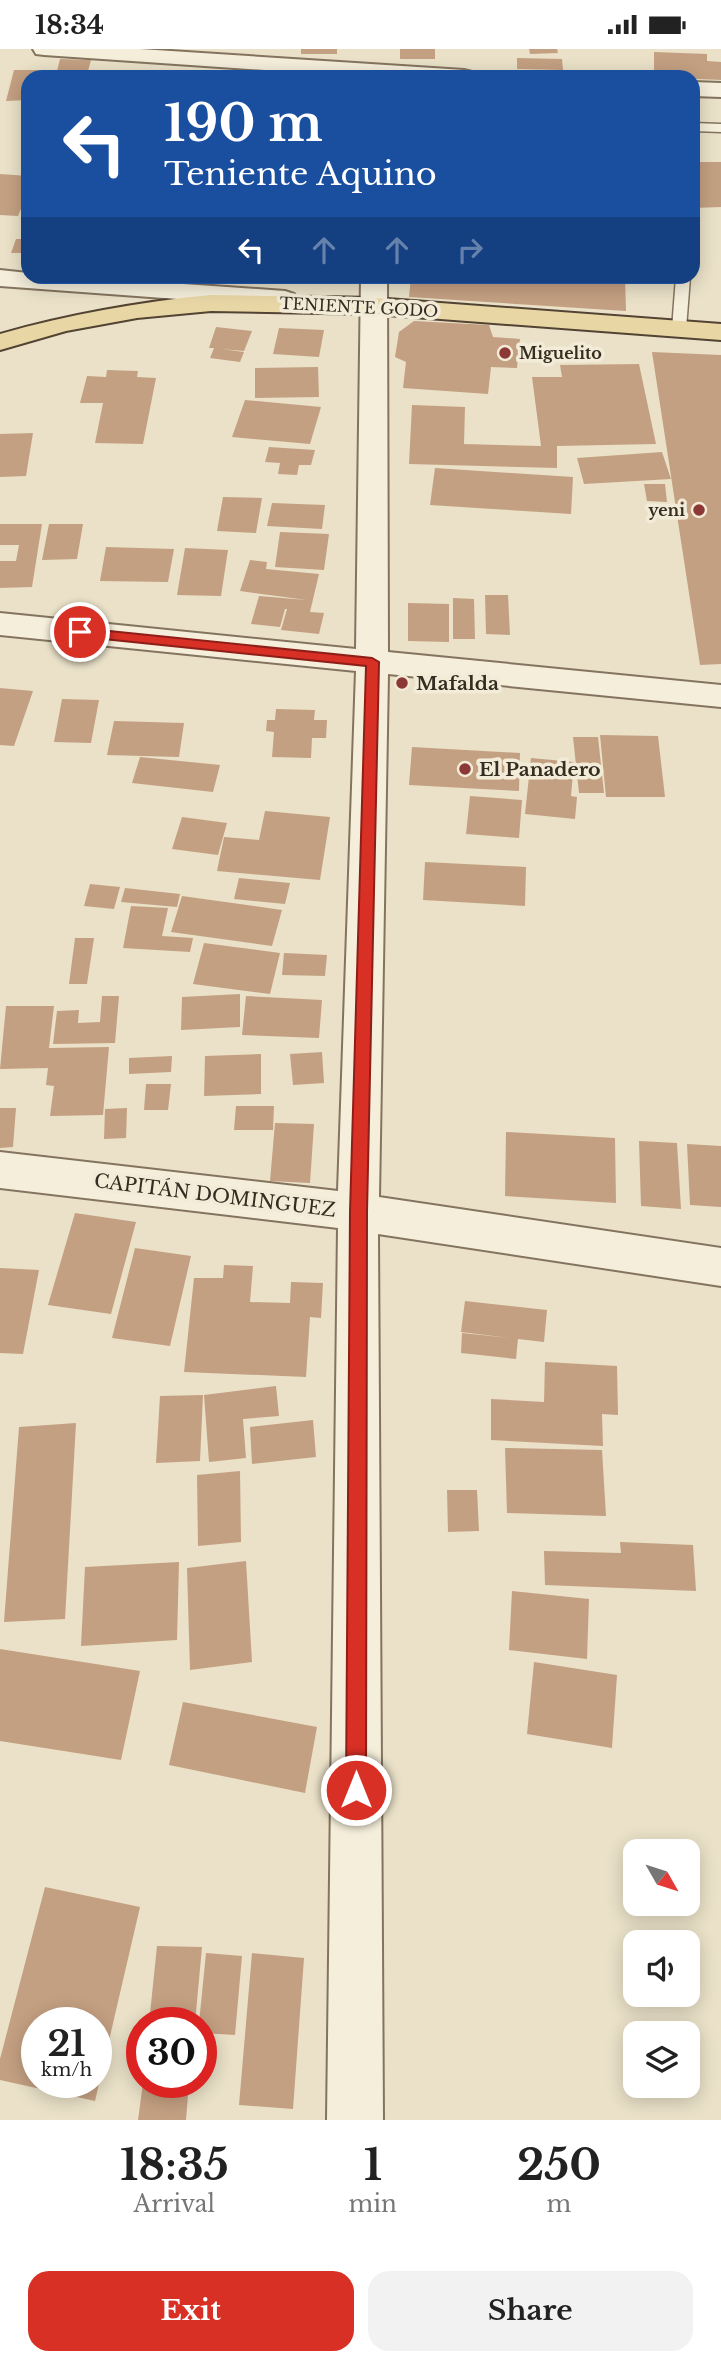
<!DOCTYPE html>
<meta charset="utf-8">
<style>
:root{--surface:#fff;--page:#f2f2f2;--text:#222;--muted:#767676;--accent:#d93025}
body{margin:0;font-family:"Libre Baskerville",serif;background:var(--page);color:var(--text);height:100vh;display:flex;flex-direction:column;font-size:26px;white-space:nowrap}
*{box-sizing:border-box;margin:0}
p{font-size:23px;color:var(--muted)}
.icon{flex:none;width:38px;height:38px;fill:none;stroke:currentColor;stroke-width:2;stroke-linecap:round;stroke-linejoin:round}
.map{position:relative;height:2071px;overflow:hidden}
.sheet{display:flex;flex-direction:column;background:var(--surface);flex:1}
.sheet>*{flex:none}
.top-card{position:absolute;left:21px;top:21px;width:679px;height:214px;border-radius:21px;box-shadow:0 4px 18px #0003;background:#1a4fa0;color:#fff;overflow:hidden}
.needle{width:46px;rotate:129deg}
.fabs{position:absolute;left:623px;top:1790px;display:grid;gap:14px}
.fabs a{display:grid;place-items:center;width:77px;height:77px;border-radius:14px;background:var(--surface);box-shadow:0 4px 18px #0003;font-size:35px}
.speed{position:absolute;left:21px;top:1958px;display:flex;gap:14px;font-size:35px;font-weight:700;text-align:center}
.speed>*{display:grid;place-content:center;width:91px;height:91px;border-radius:50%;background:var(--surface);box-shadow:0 4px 18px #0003;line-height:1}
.speed small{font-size:18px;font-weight:400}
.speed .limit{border:10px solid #d22;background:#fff;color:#111}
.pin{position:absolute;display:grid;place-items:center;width:60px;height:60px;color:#fff;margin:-30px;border:4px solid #fff;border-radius:50%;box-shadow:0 2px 7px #0007}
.me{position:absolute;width:77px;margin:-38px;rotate:0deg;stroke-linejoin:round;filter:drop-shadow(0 0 5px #0008)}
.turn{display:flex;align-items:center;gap:24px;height:147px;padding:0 28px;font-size:32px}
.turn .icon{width:91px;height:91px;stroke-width:2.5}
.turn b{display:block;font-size:49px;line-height:60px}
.lanes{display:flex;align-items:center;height:66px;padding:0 28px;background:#0003;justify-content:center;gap:35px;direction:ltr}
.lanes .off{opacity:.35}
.eta{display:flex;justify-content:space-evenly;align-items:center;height:119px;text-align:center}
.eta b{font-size:42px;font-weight:700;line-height:49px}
.cta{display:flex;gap:14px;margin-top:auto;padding:14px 28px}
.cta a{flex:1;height:80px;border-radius:21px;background:var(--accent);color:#fff;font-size:28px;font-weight:700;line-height:80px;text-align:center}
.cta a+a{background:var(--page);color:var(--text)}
.status{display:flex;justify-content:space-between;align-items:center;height:49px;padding:0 35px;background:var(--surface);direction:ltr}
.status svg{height:19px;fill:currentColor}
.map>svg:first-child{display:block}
.building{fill:#c4a082;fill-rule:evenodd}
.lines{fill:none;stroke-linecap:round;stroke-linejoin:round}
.lane-casing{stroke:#84745f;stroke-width:3}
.street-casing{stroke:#84745f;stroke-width:4}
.primary-casing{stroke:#524333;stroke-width:4}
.lane{fill:#f5eedb;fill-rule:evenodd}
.street{fill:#f5eedb;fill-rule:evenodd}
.primary{fill:#e8d6a5;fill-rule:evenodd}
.route{fill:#d93025;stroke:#8d1f18;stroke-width:2}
.poi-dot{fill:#8c3836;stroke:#f2ebd7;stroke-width:2.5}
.labels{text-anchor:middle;stroke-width:7;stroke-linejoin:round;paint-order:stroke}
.far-street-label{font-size:16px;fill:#362c21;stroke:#f2ebd7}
.far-poi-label{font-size:16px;font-weight:bold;fill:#362c21;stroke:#f2ebd7;text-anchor:start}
.poi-label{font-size:19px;font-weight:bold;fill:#362c21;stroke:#f2ebd7;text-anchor:start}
.street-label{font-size:19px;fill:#362c21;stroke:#f2ebd7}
</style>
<div class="status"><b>18:34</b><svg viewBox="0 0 49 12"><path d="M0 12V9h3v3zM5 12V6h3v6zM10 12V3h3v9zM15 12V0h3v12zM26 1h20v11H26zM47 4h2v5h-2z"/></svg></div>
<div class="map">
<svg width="721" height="2071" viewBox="0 0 721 2071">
<rect width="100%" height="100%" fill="#eae1c8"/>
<path class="building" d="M301,0h36v5h-36z
M400,0h35v10h-35z
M529,0h28l1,4 -28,1z
M654,3l53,2v7l14,1v18l-67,-3z
M517,9l45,1 1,11 -46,-1z
M60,10l31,1 -4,15h-31z
M14,21h38l-2,7h-22v23l-22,1z
M203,22h25l-1,6h-25z
M302,23l42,3v2h-44z
M693,113h28v45l-28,1z
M0,125l28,2v16l-10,24 -18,-1z
M16,190h12v14h-17z
M411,228h214l1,34 -217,-14z
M414,272l75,4 4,12 27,2 -3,29 -26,-1 -3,27 -85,-6 3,-26 -11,-5 4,-25z
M216,278l36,4 -8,20 -23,-2 23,3 -4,10 -30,-4 4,-10h-5z
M279,279l45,2 -5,27 -46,-3z
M652,303l69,3v309l-21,1z
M639,315l17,80 -99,2v22l-148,-4 3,-59 53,2 -1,37 77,2 -9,-69h30l-2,-12z
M318,318l1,30 -64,1v-30z
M107,321l31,1 -1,6 19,1 -13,66 -48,-1 8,-40h-23l7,-27 19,1z
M245,351l76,7 -11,37 -78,-7z
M33,384l-7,43 -26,1v-43z
M269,398l46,3 -4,15h-12l-2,10 -19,-1 2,-11 -15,-1z
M662,403l9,27 -87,5 -7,-26z
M435,419l138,9 -2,37 -141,-9z
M644,435h21l2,18 -20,-1z
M223,448l39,1 -6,35 -39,-2z
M272,454l53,2 -3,24 -55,-3z
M0,475h42l-10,63 -32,1v-27h16l3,-16h-19z
M49,475h34l-6,35 -35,1z
M280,483l49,2 -5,36 -49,-3z
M106,498l68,2 -6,33 -68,-1z
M185,499l43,2 -7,46 -44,-1z
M250,511l17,2 -1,7 53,5 -9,38 14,1 -5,21 -38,-4 6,-21h-2l-5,18 -29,-3 8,-28 48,4 -67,-9z
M485,546h23l2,40 -24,-1z
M453,549l21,1 1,40h-22z
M408,554l41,1v38l-41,-1z
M0,639l33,3 -19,55 -14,-1z
M62,650l37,1 -8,43 -37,-1z
M276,660l39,1 -1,10h13l-1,18h-14l-1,20 -39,-1 2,-25 -8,-1 1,-11h8z
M114,672l70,2 -5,34 -72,-2z
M600,686l58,1 7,61h-59z
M573,688h25l6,56h-25z
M412,698l108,6 -1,38 -110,-6z
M140,708l80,8 -7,27 -81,-9z
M531,709l43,4 -3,34 6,1 -2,22 -50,-5z
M470,747l52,4 -3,38 -53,-4z
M265,762l65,6 -10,63 -103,-9 7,-34 35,3z
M182,768l45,6 -9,32 -46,-6z
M425,813l101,5 -1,39 -102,-6z
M239,829l51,5 -5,21 -51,-5z
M90,835l30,3 -6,22 -30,-3z
M125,839l55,6 -3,13 -56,-5z
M182,847l100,14 -10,36 -101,-14z
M131,857l37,2 -6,28 31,2 -3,14 -67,-4z
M75,889h19l-7,46h-18z
M204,894l76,10 -10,41 -77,-10z
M284,904l43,2 -2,21 -43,-1z
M240,945v33l-59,3 1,-33z
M102,947h17l-4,47 -62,1 4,-33 22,-1 -1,13 22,-1z
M246,947l76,4 -3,38 -77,-3z
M6,957h48l-5,42 60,-1 -6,68 -53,1 4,-30 -8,-1 2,-17 -48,1z
M322,1003l2,31 -31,2 -3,-31z
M261,1005v40l-57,2 1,-40z
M172,1007l-1,16 -42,2v-16z
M146,1035h25l-3,26h-24z
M236,1057h38l-1,24h-39z
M0,1059h16l-3,39 -13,1z
M127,1059l-1,30 -22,1 1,-30z
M275,1074l39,1 -4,59 -40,-2z
M506,1083l109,6 1,65 -111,-7z
M639,1092l38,2 4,66 -40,-3z
M687,1095l34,2v61l-31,-2z
M75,1164l61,9 -25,92 -63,-9z
M135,1199l56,8 -21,90 -58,-8z
M224,1216l29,1 -3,36 40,1 1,-21 32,1 -2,35 -11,-1 -4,60 -122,-5 10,-94h29z
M0,1219l39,2 -16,84 -23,-1z
M465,1252l82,9 -3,32 -26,-3 -2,20 -55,-6 1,-20 48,5 -49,-6z
M545,1313l72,4 1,49 -16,-1 1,32 -112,-6v-41l53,3z
M276,1337l3,30 -36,3 3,39 -37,4 -5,-67z
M203,1346l-3,66 -44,2 4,-67z
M313,1371l3,37 -64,7 -2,-37z
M76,1374l-11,196 -61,3 15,-195z
M505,1399l97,2 4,66 -99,-3z
M240,1422l1,71 -43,4 -1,-71z
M447,1441h30l2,41 -31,1z
M620,1493l73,3 3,46 -151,-6 -1,-34 77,2z
M246,1512l6,101 -62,8 -3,-102z
M179,1513l-2,78 -96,6 4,-79z
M512,1542l77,8 -2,60 -78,-9z
M0,1600l140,22 -19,89 -121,-19z
M534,1613l83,13 -5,73 -85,-14z
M183,1653l134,25 -12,66 -136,-28z
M45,1838l95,20 -45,194 -95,-21v-21zM37,1974h59v60h-59z
M157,1897l45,1 -7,76h-46z
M206,1904l36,3 -7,79 -34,-2 -2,-10z
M252,1904l52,5 -11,151 -54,-4z
M143,2034h46l-3,37h-48z"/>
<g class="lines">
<g class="lane-casing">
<path id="lane" d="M693,74l28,1v8l-28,-1z
M676,228h14l-4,52 -7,4 -7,-4z"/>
</g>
<g class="street-casing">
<path id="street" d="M33,0h107l324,21 8,2 3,5h-108l-323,-22 -8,-1z
M693,33l28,1v14l-28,-1z
M0,221l28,3v4h54l203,14 9,3 4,5 -4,5 -9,3 -285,-21z
M361,228h26l1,375 333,33v22l-333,-33 -9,523 342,51v38l-343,-52 5,886h-56l11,-892 -338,-40v-36l338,39 18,-520 -356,-36v-22l356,36z"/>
</g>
<g class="primary-casing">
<path id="primary" d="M211,246l163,3 347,26v16l-347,-26 -163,-3 -74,7 -71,13 -66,19v-16c70,-20 139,-32 211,-39z"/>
</g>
<use href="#lane" class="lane"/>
<use href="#street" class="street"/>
<use href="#primary" class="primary"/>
</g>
<path class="route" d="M80,579l292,30 7,4 -12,550 -1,578 -3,7 -7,3 -7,-3 -3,-7 4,-578 16,-546 -291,-30v-7z"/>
<g class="poi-dot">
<circle cx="505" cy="304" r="7"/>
<circle cx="699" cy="461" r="7"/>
<circle cx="402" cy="634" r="7"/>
<circle cx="465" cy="720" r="7"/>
</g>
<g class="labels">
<g class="far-street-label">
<text transform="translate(359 258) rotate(3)" y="6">TENIENTE GODO</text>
</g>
<g class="far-poi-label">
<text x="519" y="310">Miguelito</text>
<text x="685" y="467" text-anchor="end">yeni</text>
</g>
<g class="poi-label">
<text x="416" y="641">Mafalda</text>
<text x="479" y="727">El Panadero</text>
</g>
<g class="street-label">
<text transform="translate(215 1146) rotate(7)" y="7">CAPITÁN DOMINGUEZ</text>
</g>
</g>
</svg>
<div class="fabs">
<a><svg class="needle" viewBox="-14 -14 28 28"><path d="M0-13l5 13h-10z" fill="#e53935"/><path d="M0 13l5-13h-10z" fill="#767676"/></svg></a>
<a><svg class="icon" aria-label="sound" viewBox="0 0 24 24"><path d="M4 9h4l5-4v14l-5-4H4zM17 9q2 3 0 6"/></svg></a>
<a><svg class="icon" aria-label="layers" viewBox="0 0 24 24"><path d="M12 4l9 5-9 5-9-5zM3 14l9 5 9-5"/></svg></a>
</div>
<div class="speed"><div>21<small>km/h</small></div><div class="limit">30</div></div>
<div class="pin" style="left:80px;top:583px;background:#d93025"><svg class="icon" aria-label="arrive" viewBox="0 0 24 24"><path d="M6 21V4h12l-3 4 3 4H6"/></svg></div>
<svg class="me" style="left:356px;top:1741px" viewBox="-20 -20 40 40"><circle r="17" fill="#d93025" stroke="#fff" stroke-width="3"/><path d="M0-11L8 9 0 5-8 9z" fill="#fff"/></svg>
<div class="top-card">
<div class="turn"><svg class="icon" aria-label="left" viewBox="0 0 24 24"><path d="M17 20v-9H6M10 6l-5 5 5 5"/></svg><div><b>190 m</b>Teniente Aquino</div></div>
<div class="lanes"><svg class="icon" aria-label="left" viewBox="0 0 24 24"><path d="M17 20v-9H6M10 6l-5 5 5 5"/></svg><svg class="icon off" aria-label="ahead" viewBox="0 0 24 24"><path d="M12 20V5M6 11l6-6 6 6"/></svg><svg class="icon off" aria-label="ahead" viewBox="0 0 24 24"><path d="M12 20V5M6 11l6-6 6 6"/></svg><svg class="icon off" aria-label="right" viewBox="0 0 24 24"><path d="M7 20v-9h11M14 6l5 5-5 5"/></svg></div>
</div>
</div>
<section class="sheet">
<div class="eta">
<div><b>18:35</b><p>Arrival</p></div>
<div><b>1</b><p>min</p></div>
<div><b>250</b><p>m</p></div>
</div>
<div class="cta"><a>Exit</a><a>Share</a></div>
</section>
